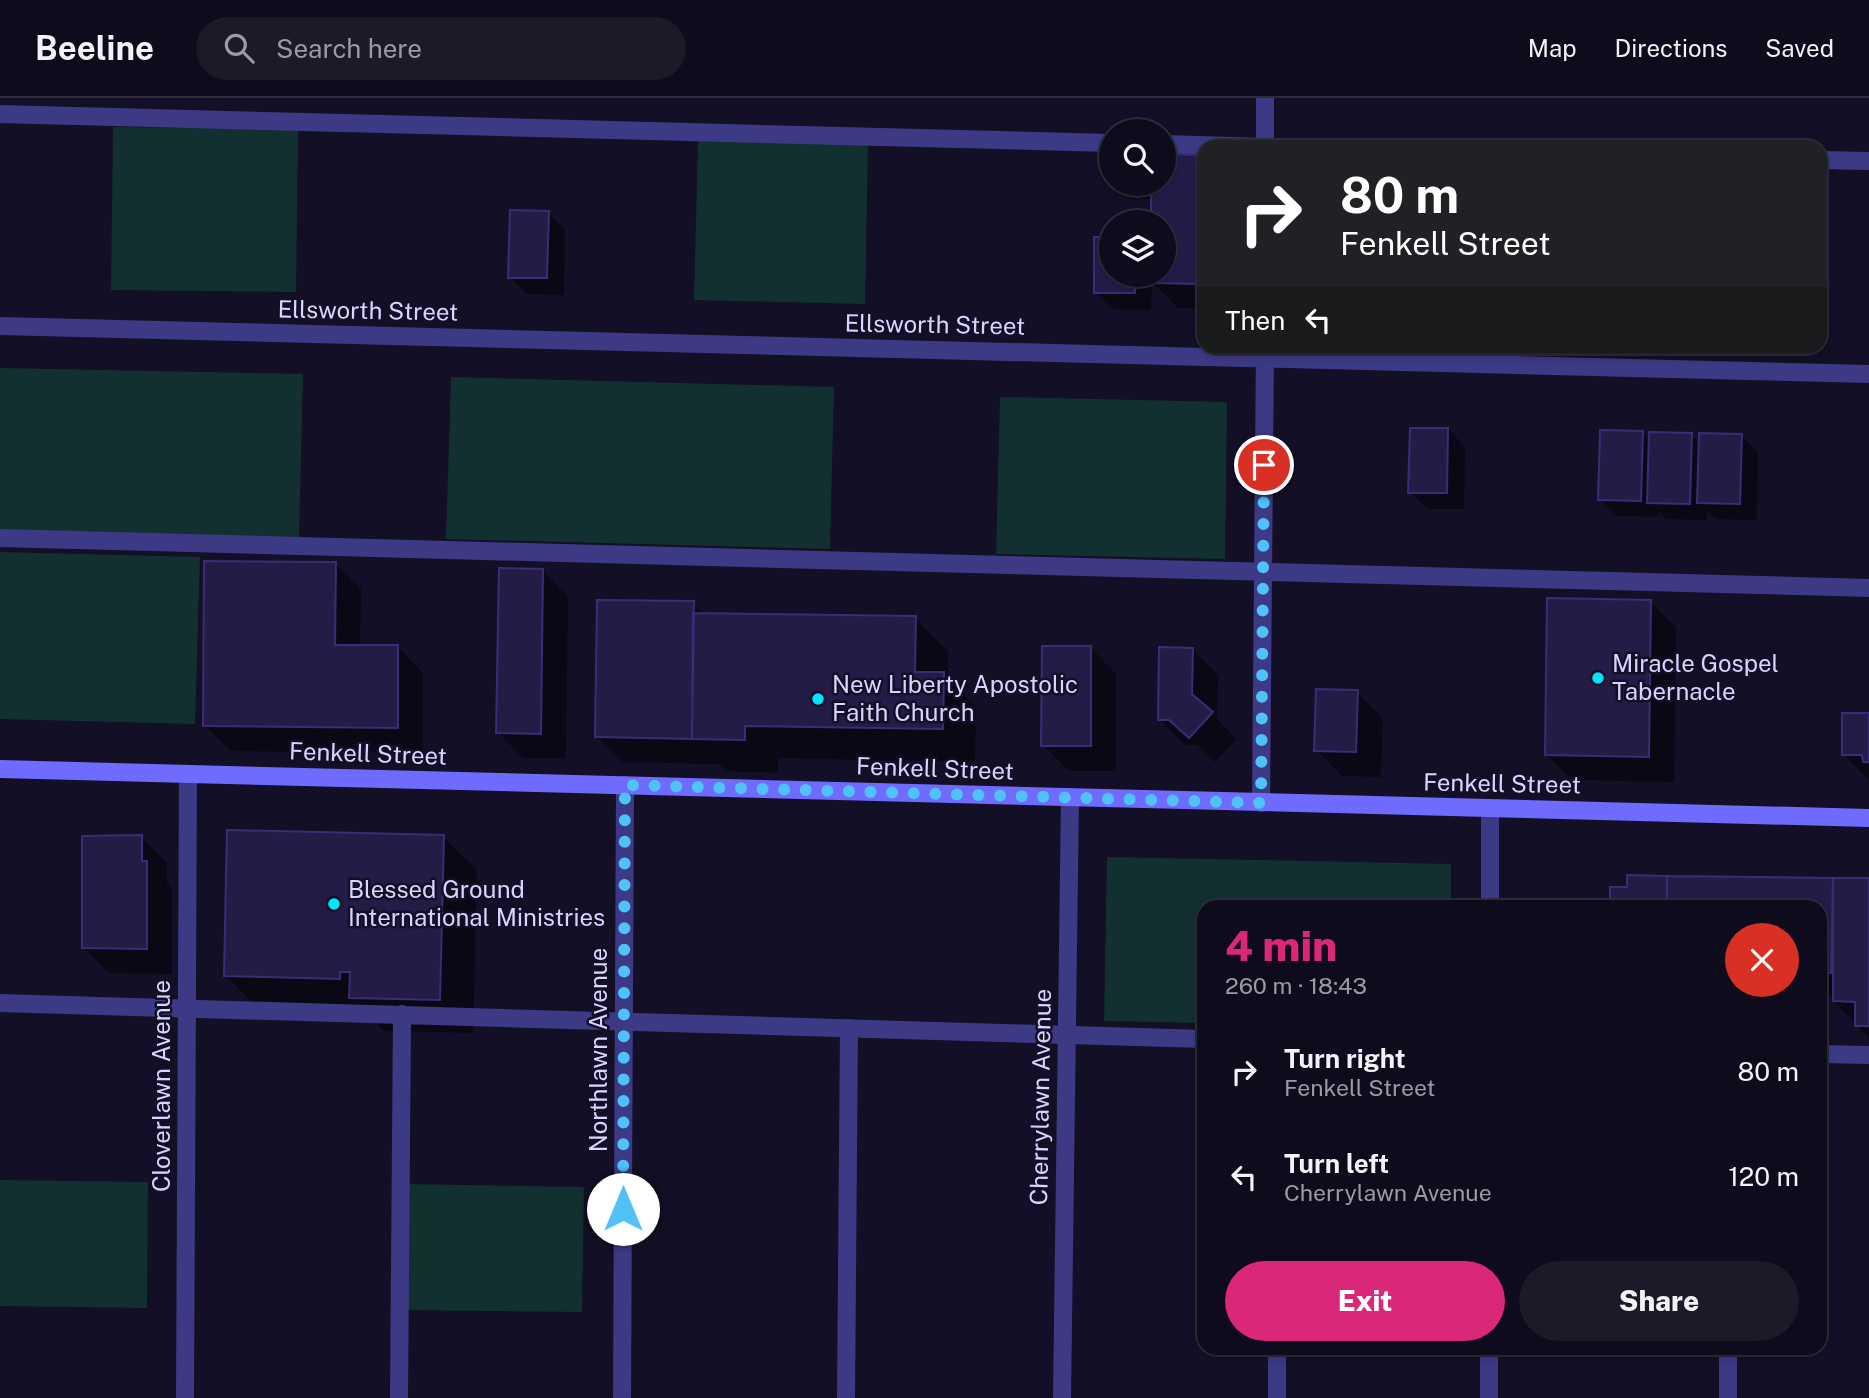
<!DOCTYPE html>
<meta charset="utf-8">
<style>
:root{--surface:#0e0b1c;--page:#1c1929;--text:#f1f3f6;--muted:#9b9ba3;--line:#2e2b3b;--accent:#db2777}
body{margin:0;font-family:"Public Sans",sans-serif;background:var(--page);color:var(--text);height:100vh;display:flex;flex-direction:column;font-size:26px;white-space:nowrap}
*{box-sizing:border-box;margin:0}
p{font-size:23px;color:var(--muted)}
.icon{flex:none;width:38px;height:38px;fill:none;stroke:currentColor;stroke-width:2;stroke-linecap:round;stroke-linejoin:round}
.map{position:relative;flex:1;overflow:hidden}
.details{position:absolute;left:1197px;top:802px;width:630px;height:455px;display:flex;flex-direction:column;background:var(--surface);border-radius:21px;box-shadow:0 4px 10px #0003,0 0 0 2px var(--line)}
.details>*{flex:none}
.hud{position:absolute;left:1197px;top:42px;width:630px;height:214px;border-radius:21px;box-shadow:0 4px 10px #0003,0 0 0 2px var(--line);background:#202124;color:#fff;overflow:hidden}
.fabs{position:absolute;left:1099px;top:21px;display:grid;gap:14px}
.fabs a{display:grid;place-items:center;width:77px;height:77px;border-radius:50%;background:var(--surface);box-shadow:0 4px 10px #0003,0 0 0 2px var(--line);font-size:35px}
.pin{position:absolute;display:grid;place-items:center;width:60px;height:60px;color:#fff;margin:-30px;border:4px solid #fff;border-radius:50%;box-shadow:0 2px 7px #0007}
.me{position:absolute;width:77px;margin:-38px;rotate:0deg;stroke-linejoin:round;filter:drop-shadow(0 0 5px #0008)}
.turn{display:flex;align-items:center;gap:24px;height:147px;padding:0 28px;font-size:32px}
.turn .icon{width:91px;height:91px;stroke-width:2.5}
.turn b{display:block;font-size:49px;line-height:60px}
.then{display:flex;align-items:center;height:66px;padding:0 28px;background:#0003;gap:14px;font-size:26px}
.round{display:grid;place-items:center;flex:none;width:74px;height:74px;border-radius:37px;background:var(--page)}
.headline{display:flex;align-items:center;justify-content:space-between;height:119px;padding:0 28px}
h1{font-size:42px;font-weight:800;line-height:52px;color:var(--accent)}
.cta{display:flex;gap:14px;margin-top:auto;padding:14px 28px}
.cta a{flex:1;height:80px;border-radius:42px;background:var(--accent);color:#fff;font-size:28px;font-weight:800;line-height:80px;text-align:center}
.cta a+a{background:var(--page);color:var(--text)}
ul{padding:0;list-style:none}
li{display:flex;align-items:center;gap:21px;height:105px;padding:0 28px}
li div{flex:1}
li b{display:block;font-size:26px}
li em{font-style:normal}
header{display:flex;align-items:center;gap:42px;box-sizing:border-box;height:98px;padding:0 35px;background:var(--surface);border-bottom:2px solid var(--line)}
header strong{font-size:33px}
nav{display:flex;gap:38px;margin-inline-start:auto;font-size:24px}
.search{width:490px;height:63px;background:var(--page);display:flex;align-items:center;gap:18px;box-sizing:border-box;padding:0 24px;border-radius:38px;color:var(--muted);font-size:26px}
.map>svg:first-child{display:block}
.green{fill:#12302f}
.shadow{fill:#0007}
.building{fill:#241b47;stroke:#3b2d73;stroke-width:2}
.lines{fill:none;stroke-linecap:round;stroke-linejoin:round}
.lane{stroke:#3d3a85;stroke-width:18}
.street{stroke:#3d3a85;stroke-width:18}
.secondary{stroke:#6f6bff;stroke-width:18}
.route{stroke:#4fc3f7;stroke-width:12;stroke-dasharray:0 21.6}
.poi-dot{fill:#00e5ff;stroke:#130f26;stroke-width:2.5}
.labels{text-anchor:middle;stroke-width:5;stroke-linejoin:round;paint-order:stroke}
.street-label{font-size:24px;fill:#d9d4ff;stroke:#130f26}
.poi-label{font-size:24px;fill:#d9d4ff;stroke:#130f26;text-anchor:start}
</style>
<header>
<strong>Beeline</strong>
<div class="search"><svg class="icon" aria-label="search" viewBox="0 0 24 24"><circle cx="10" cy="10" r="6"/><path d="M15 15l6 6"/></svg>Search here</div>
<nav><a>Map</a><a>Directions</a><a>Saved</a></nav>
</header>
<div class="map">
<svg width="1869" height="1300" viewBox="0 0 1869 1300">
<rect width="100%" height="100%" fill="#130f26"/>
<path class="green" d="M113,29l185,2 -2,163 -185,-2z
M698,42l170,3 -3,161 -171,-4z
M0,270l303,6 -4,164 -299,-6z
M451,279l383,10 -4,162 -384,-10z
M1000,299l227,5 -2,157 -229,-5z
M0,454l200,5 -5,167 -195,-5z
M1107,759l344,7v42h-247v117l-100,-2z
M0,1082l148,2 -1,126 -147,-2z
M401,1086l183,3 -2,125 -182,-2z"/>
<path class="shadow" d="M1164,58l40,1v125h-29v3l29,1v23l-26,-1 -26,-26 -1,28 -38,-1 -18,-17 1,-53h15v36h53v-53h-12v-23h-22l-9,-9 1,-6h42z
M548,115l17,17 -1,65 -37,-1 -17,-17z
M1448,331l17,18 -1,62h-36l-18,-17z
M1642,335l8,8 41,-6 10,9 40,-9 17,18 -1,67 -41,-1 -9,-9v10l-41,-1 -8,-8v6l-41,-1 -17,-17z
M335,466l26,25 -1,58h38l25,26v80l-193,-2 -26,-26z
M543,473l25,26 -2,161h-43l-25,-26z
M1650,503l26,26 -2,155 -102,-2 -25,-25z
M693,505l12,12 210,3 33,33v28l28,28 -1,55 -197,-4v15l-51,-2 -8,-7 -96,-2 -26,-25z
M1091,550l25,26v97h-47l-26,-26z
M1192,551l26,26 -1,44 20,20 -22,23 -18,-17h-12l-25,-26z
M1357,594l26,26 -2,59 -39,-1 -26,-26z
M1869,616v66l-26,-26z
M141,739l26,26v20l5,5v86l-63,-1 -26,-26z
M443,739l34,33 -4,163 -89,-2 -19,-19 -106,-3 -33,-33z
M1628,779l241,2v159l-35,-37v-4h-14v-91h-208v-17h16z"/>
<path class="building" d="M1164,56l40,1v129l-54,-1v-8h14v-53h-13v-35h-7v-3h20z
M1120,86h24v8l-24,-1z
M510,112l39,1 -2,67h-39z
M1094,139h17v38h24v18h-41z
M1410,330h38l-1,65h-39z
M1600,332l43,1 -2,70 -43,-1z
M1649,334l43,1 -2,71 -43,-1z
M1699,335l43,1 -2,70 -43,-1z
M204,463l132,1 -1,83h63v83l-195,-2z
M499,470l44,1 -2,165 -45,-1z
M1547,500l104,2 -2,157 -104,-2z
M597,502l97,1 -2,138 -97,-2z
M693,515l223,3 -1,56h29l-1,57 -198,-3v14l-53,-1z
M1042,548h49v100h-50z
M1159,549l34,1 -1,46 21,18 -24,26 -20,-18h-11z
M1316,591l42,1 -2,62 -42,-1z
M1842,615h27v49h-6l-1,-7h-20z
M227,732l217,5 -4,165 -91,-2 1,-26h-10v7l-116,-3z
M142,737v26h5v88l-65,-1v-112z
M1627,777l40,1v30h-57v-19h17z
M1667,778l166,2 -2,95h-11v-67h-153z
M1833,780h36v148h-14v-24l-22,-1z"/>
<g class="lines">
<path class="lane" d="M0,16l1111,29
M1164,46l100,3
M1820,62l49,1
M0,440l1869,50
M0,905l1204,36
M1820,956l49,1
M1277,1250v50
M1728,1250v50
M399,1300l3,-384
M846,1300l3,-370"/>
<path class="street" d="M1265,0v49
M0,228l1869,48
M1261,705l4,-457
M1490,808v-98
M185,1300l3,-624
M622,1300l3,-613
M1062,1300l8,-601
M1489,1300v-50"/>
<path class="secondary" d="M0,671l1869,49"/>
</g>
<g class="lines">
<path class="route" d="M623,1111l2,-424 636,18 3,-338"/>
</g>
<g class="poi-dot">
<circle cx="1598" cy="580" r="7"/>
<circle cx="818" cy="601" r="7"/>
<circle cx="334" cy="806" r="7"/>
</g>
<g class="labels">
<g class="street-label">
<text transform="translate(368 213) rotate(1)" y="8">Ellsworth Street</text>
<text transform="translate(935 227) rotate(1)" y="8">Ellsworth Street</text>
<text transform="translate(368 656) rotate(2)" y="8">Fenkell Street</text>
<text transform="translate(935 671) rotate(2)" y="8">Fenkell Street</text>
<text transform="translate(1502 686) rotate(1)" y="8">Fenkell Street</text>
<text transform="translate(599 952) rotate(-90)" y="8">Northlawn Avenue</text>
<text transform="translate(162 988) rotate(-90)" y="8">Cloverlawn Avenue</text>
<text transform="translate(1041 999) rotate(-89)" y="8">Cherrylawn Avenue</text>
</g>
<g class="poi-label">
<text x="1612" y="574">Miracle Gospel<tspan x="1612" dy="28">Tabernacle</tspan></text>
<text x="832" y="595">New Liberty Apostolic<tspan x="832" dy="28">Faith Church</tspan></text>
<text x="348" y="800">Blessed Ground<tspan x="348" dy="28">International Ministries</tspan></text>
</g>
</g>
</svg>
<div class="fabs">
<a><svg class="icon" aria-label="search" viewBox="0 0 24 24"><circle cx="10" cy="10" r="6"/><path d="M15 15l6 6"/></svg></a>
<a><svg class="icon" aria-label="layers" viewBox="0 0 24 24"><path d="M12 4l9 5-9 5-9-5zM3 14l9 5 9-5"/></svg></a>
</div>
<div class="pin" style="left:1264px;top:367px;background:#d93025"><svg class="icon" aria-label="arrive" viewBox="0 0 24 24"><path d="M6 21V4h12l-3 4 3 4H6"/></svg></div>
<svg class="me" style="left:623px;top:1111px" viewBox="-20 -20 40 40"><circle r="19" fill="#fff"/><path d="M0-13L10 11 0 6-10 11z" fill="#4fc3f7"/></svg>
<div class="hud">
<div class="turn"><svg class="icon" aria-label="right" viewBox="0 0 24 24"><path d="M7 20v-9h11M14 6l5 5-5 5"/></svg><div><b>80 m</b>Fenkell Street</div></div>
<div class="then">Then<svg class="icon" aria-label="left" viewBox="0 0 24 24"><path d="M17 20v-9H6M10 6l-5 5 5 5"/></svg></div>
</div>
<section class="details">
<div class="headline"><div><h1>4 min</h1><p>260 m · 18:43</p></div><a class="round" style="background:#d93025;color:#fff"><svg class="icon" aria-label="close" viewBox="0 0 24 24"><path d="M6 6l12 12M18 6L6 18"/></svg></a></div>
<ul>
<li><svg class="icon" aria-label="right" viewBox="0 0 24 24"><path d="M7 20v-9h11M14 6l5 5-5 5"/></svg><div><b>Turn right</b><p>Fenkell Street</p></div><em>80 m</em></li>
<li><svg class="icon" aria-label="left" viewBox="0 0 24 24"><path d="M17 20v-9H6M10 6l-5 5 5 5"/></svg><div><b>Turn left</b><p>Cherrylawn Avenue</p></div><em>120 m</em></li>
</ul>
<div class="cta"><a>Exit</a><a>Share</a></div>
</section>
</div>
